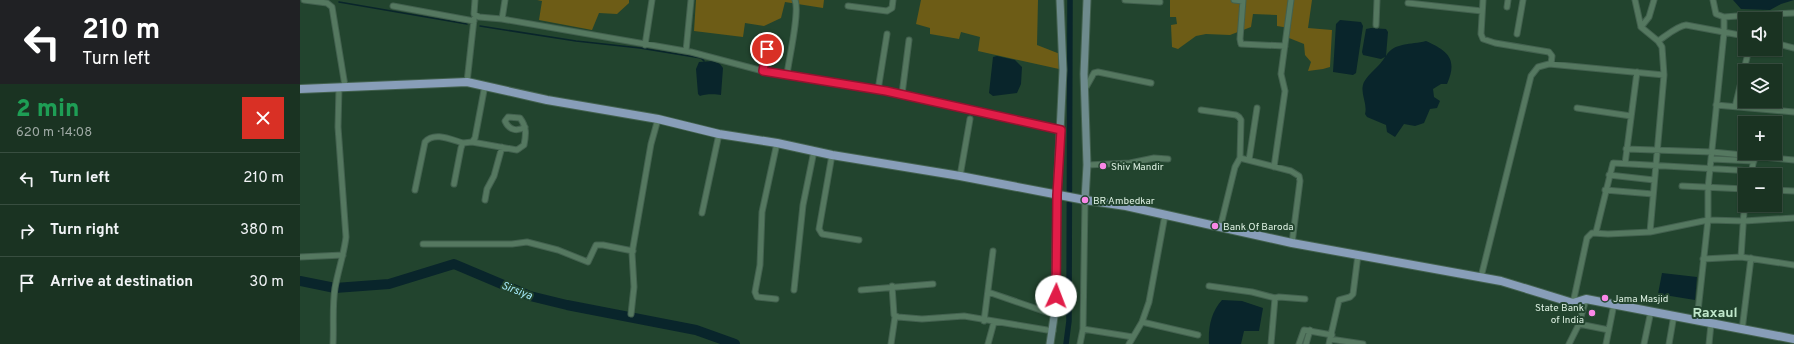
<!DOCTYPE html>
<meta charset="utf-8">
<style>
:root{--surface:#1a3322;--page:#233b2a;--text:#f1f3f6;--muted:#9faaa5;--line:#384e40}
body{margin:0;font-family:Overpass,sans-serif;background:var(--page);color:var(--text);height:100vh;display:flex;flex-direction:column;font-size:15px;white-space:nowrap}
*{box-sizing:border-box;margin:0}
p{font-size:13px;color:var(--muted)}
.icon{flex:none;width:22px;height:22px;fill:none;stroke:currentColor;stroke-width:2;stroke-linecap:round;stroke-linejoin:round}
.map{position:relative;flex:1;overflow:hidden}
.panel{display:flex;flex-direction:column;background:var(--surface);width:300px}
.panel>*{flex:none}
.top-card{background:#202124;color:#fff;overflow:hidden}
.buttons{position:absolute;left:1438px;top:12px;display:grid;gap:8px}
.buttons a{display:grid;place-items:center;width:44px;height:44px;border-radius:0px;background:var(--surface);box-shadow:0 1px 3px #0004,0 0 0 1px var(--line);font-size:20px}
.pin{position:absolute;display:grid;place-items:center;width:34px;height:34px;color:#fff;margin:-17px;border:2px solid #fff;border-radius:50%;box-shadow:0 1px 4px #0007}
.me{position:absolute;width:44px;margin:-22px;rotate:2deg;stroke-linejoin:round;filter:drop-shadow(0 0 3px #0008)}
.turn{display:flex;align-items:center;gap:14px;height:84px;padding:0 16px;font-size:18px}
.turn .icon{width:52px;height:52px;stroke-width:2.5}
.turn b{display:block;font-size:28px;line-height:34px}
.round{display:grid;place-items:center;flex:none;width:42px;height:42px;border-radius:0px;background:var(--page)}
.summary{display:flex;align-items:center;justify-content:space-between;height:68px;padding:0 16px}
h1{font-size:24px;font-weight:800;line-height:30px;color:#1e9e55}
ul{padding:0;list-style:none}
li{display:flex;align-items:center;gap:12px;height:52px;padding:0 16px;border-top:1px solid var(--line)}
li div{flex:1}
li b{display:block;font-size:15px}
li em{font-style:normal}
main{display:flex;flex:1;min-height:0}
.map>svg:first-child{display:block}
.green{fill:#6d5c16}
.water{fill:#09252b}
.lines{fill:none;stroke-linecap:round;stroke-linejoin:round}
.stream{stroke:#09252b;stroke-width:1.5}
.canal{stroke:#09252b;stroke-width:5.5}
.river{stroke:#09252b;stroke-width:10}
.street-casing{stroke:#43614f;stroke-width:7}
.secondary-casing{stroke:#43614f;stroke-width:9}
.primary-casing{stroke:#43614f;stroke-width:10}
.street{stroke:#557860;stroke-width:5}
.secondary{stroke:#6e8b8d;stroke-width:7}
.primary{stroke:#889eb9;stroke-width:8}
.route-casing{stroke:#92132f;stroke-width:10}
.route{stroke:#e11d48;stroke-width:7}
.poi-dot{fill:#fa87e7;stroke:#22442e;stroke-width:1.5}
.labels{text-anchor:middle;stroke-width:4;stroke-linejoin:round;paint-order:stroke}
.poi-label{font-size:10px;fill:#ddf0e2;stroke:#22442e;text-anchor:start}
.water-label{font-size:11px;font-style:italic;fill:#a5e9f9;stroke:#22442e}
.district-label{font-size:14px;font-weight:bold;fill:#bfe6ca;stroke:#22442e}
</style>
<main>
<section class="panel">
<div class="top-card">
<div class="turn"><svg class="icon" aria-label="left" viewBox="0 0 24 24"><path d="M17 20v-9H6M10 6l-5 5 5 5"/></svg><div><b>210 m</b>Turn left</div></div>
</div>
<div class="summary"><div><h1>2 min</h1><p>620 m · 14:08</p></div><a class="round" style="background:#d93025;color:#fff"><svg class="icon" aria-label="close" viewBox="0 0 24 24"><path d="M6 6l12 12M18 6L6 18"/></svg></a></div>
<ul>
<li><svg class="icon" aria-label="left" viewBox="0 0 24 24"><path d="M17 20v-9H6M10 6l-5 5 5 5"/></svg><div><b>Turn left</b></div><em>210 m</em></li>
<li><svg class="icon" aria-label="right" viewBox="0 0 24 24"><path d="M7 20v-9h11M14 6l5 5-5 5"/></svg><div><b>Turn right</b></div><em>380 m</em></li>
<li><svg class="icon" aria-label="arrive" viewBox="0 0 24 24"><path d="M6 21V4h12l-3 4 3 4H6"/></svg><div><b>Arrive at destination</b></div><em>30 m</em></li>
</ul>
</section>
<div class="map">
<svg width="1494" height="344" viewBox="0 0 1494 344">
<rect width="100%" height="100%" fill="#22442e"/>
<path class="green" d="M237,0h92v3l-12,11 -18,-1 -7,17 -53,-10 3,-19z
M396,0h128l-1,8 -38,-6 -4,16 -17,8 -19,-3 -2,14 -49,-6z
M621,0h117l-1,45 23,9 -1,15 -81,-18 2,-14 -19,-5 -2,7 -29,-5v-6l-14,-4z
M870,0h142l-4,28 24,2 -2,37 -7,2 -15,2 3,-9 -6,-7 -1,-11 -15,-6v-10l-12,-2v-11l-24,-1 -2,13 -21,8 -24,-1 -10,2 -18,13 -6,-2 -1,-22 6,-1 -1,-7h-6z"/>
<path class="water" d="M1433,0h61l-13,4 -11,6 -29,-1z
M1040,20l21,2 2,4 -7,47 -3,2 -20,-3 3,-48z
M1071,28l15,1 2,3 -2,24c8,-14 25,-11 40,-15 22,10 32,18 21,43h-6l-8,5 1,8 6,4 -3,7 -7,1 -6,14 -9,3 -11,-2 -9,13 -8,-5 -1,-7 -19,-8 -2,-3c3,-11 -6,-21 -1,-32 5,-9 16,-16 21,-25l-4,2 -18,-4 -1,-3 4,-23z
M697,56l18,4 7,7 -1,17 -4,9 -24,3 -4,-3 4,-36z
M413,61l7,3 3,4 -2,27c-5,-1 -17,-1 -21,1l-2,-2 -2,-25 3,-7z
M1362,273l35,4 -2,23 -37,-6z
M922,300l20,1 21,7 -4,23h-15l-3,13h-32c-1,-16 2,-32 13,-44z"/>
<g class="lines">
<path class="stream" d="M24,0l4,1
M39,2l128,22
M180,26l96,15 64,7 61,10 3,3"/>
<path class="canal" d="M766,344l3,-23 1,-321"/>
<path class="river" d="M0,281l35,7 54,-4 65,-20 76,32 37,9 129,25 39,14"/>
<g class="street-casing">
<path id="street" d="M4,0l23,3 5,4 13,79
M175,0l-1,14 5,3 23,2 189,33 72,19 123,20 175,39
M825,0l35,2
M934,0l9,1
M943,0l-3,39 1,5 44,2
M1183,0l-2,34 2,5 12,4 54,9 3,4 -1,8
M1335,0l6,27 17,14 4,6 2,28 -14,157
M1413,0l3,14 8,3 27,-2 1,4
M1108,3l74,8
M93,6l81,15
M548,6l39,5 5,-3 1,-8
M1207,7l1,-7
M1451,15l43,-2
M202,19l3,-19
M1076,25l1,-25
M1341,27l8,-10 5,-17
M1217,34l6,-34
M1358,41c8,-5 19,-15 28,-16l59,11
M1475,43l19,5
M345,45l7,-45
M386,51l5,-51
M463,71l6,-32
M487,74c2,-15 13,-63 8,-74
M167,82l7,-63
M785,89l9,-16 4,-1 53,11
M578,90l9,-56
M602,94l7,-54
M1416,105l78,7
M1435,107l14,-58
M1277,108l54,8
M901,110l35,5 3,2 2,3 -1,38 -5,9 -15,61
M172,142l45,8 7,-5c2,-10 3,-18 -4,-27l-12,-1 -3,4c4,9 12,11 20,6
M1326,149l86,3 82,8
M532,155l-13,74 3,5 37,6
M940,158l51,13 8,5 1,5 -8,62
M1412,159l42,2
M949,160l8,-52
M1325,164l12,-92
M787,165l43,-2 24,-5 14,1
M974,167l11,-76 -4,-17 10,-74
M1309,175l45,5
M1451,175l3,-17
M660,176l10,-57
M154,184l7,-36 2,-5 9,-1 3,-4 10,-53
M1382,186l63,3
M115,190l10,-48c9,-11 27,-2 38,1
M1305,190l48,4
M1475,190l19,1
M185,200l2,-11 7,-13 8,-29
M402,213l17,-79
M1296,232l17,-69 140,8
M123,244h89l15,-2 31,8 30,12 8,-17h7l30,6
M0,257l43,-2
M1441,257l4,-61
M1403,259l38,-2 53,8
M1181,277l50,-201 7,-9 11,-3 115,11
M592,286l2,29 4,2 24,2 42,-3 89,15
M909,286l43,6 23,6
M494,290l9,-85 11,-54
M561,290l72,-6
M688,292l67,23
M476,299l-19,-2 -2,-5 5,-27 2,-53 15,-69
M1273,303l14,-65 5,-5 16,1 42,-2 58,-12 36,1 50,-3
M331,314l3,-27 -2,-34 19,-109 7,-25
M1397,320l11,-100v-32l16,-155v-16
M684,321l9,-70
M842,322l56,13
M1279,324l30,6
M783,329l50,8
M1442,330l9,-72
M1030,339l9,-39 11,-3 3,-3 5,-39
M33,344c1,-19 -1,-37 2,-56 3,-17 9,-34 11,-51l-8,-110 1,-40
M591,344l4,-27
M688,344l6,-22
M780,344l3,-15 2,-129
M829,344l13,-22 7,-20 16,-87
M971,344l4,-46 4,-1 26,2
M999,344l5,-14 28,5
M1006,344l4,-14
M1029,344l1,-5 33,5
M1269,344l10,-20 7,-25
M1306,344l8,-40
M1344,344l7,-33
M1369,344l5,-29
M1409,344l2,-20"/>
</g>
<g class="secondary-casing">
<path id="secondary" d="M785,200l2,-35 -3,-91 3,-74
M750,344l5,-34 2,-115 6,-125 -3,-70"/>
</g>
<g class="primary-casing">
<path id="primary" d="M0,89l167,-7 80,18 111,19 61,15 58,9 55,12 128,21 125,24 41,6 166,37 209,38 72,22 13,-4 208,40"/>
</g>
<use href="#street" class="street"/>
<use href="#secondary" class="secondary"/>
<use href="#primary" class="primary"/>
</g>
<g class="lines">
<g class="route-casing">
<path id="route" d="M467,49l-4,22 123,20 175,39 -4,65 -1,101"/>
</g>
<use href="#route" class="route"/>
</g>
<g class="poi-dot">
<circle cx="803" cy="166" r="4"/>
<circle cx="785" cy="200" r="4"/>
<circle cx="915" cy="226" r="4"/>
<circle cx="1305" cy="298" r="4"/>
<circle cx="1292" cy="313" r="4"/>
</g>
<g class="labels">
<g class="poi-label">
<text x="811" y="170">Shiv Mandir</text>
<text x="793" y="204">BR Ambedkar</text>
<text x="923" y="230">Bank Of Baroda</text>
<text x="1313" y="302">Jama Masjid</text>
<text x="1284" y="311" text-anchor="end">State Bank<tspan x="1284" dy="12">of India</tspan></text>
</g>
<g class="water-label">
<text transform="translate(217 290) rotate(21)" y="4">Sirsiya</text>
</g>
<g class="district-label">
<text x="1415" y="317">Raxaul</text>
</g>
</g>
</svg>
<div class="buttons">
<a><svg class="icon" aria-label="sound" viewBox="0 0 24 24"><path d="M4 9h4l5-4v14l-5-4H4zM17 9q2 3 0 6"/></svg></a>
<a><svg class="icon" aria-label="layers" viewBox="0 0 24 24"><path d="M12 4l9 5-9 5-9-5zM3 14l9 5 9-5"/></svg></a>
<a>+</a>
<a>−</a>
</div>
<div class="pin" style="left:467px;top:49px;background:#d93025"><svg class="icon" aria-label="arrive" viewBox="0 0 24 24"><path d="M6 21V4h12l-3 4 3 4H6"/></svg></div>
<svg class="me" style="left:756px;top:296px" viewBox="-20 -20 40 40"><circle r="19" fill="#fff"/><path d="M0-13L10 11 0 6-10 11z" fill="#e11d48"/></svg>
</div>
</main>
